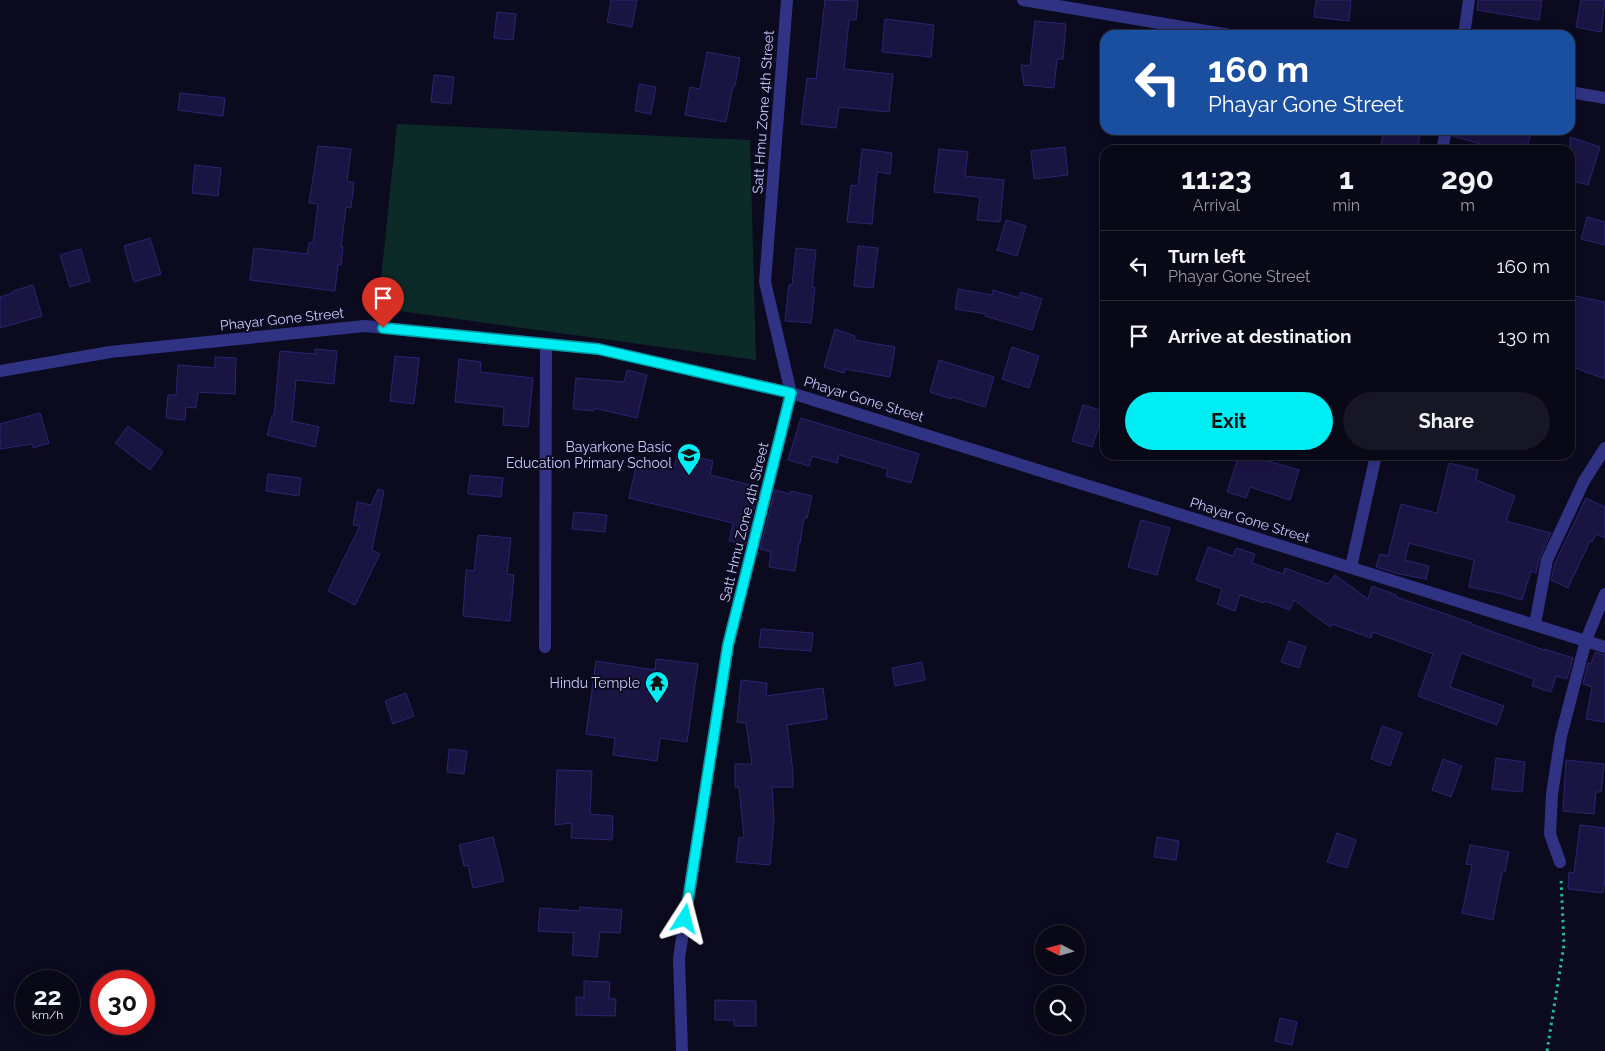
<!DOCTYPE html>
<style>
:root{--surface:#090817;--page:#171624;--text:#f1f3f6;--muted:#999aa1;--line:#292936;--accent:#00edf3}
body{margin:0;font-family:Raleway,sans-serif;background:var(--page);color:var(--text);height:100vh;display:flex;flex-direction:column;font-size:19px;white-space:nowrap}
*{box-sizing:border-box;margin:0}
p{font-size:16px;color:var(--muted)}
.icon{flex:none;width:28px;height:28px;fill:none;stroke:currentColor;stroke-width:2;stroke-linecap:round;stroke-linejoin:round}
.map{position:relative;flex:1;overflow:hidden}
.side{position:absolute;left:1100px;top:145px;width:475px;height:315px;display:flex;flex-direction:column;background:var(--surface);border-radius:15px;box-shadow:0 2px 12px #0003,0 0 0 1px var(--line)}
.side>*{flex:none}
.banner{position:absolute;left:1100px;top:30px;width:475px;height:105px;border-radius:15px;box-shadow:0 2px 12px #0003,0 0 0 1px var(--line);background:#1a4fa0;color:#fff;overflow:hidden}
.needle{width:32px;rotate:276deg}
.fabs{position:absolute;left:1035px;top:925px;display:grid;gap:10px}
.fabs a{display:grid;place-items:center;width:50px;height:50px;border-radius:50%;background:var(--surface);box-shadow:0 2px 12px #0003,0 0 0 1px var(--line);font-size:25px}
.speed{position:absolute;left:15px;top:970px;display:flex;gap:10px;font-size:25px;font-weight:700;text-align:center}
.speed>*{display:grid;place-content:center;width:65px;height:65px;border-radius:50%;background:var(--surface);box-shadow:0 2px 12px #0003,0 0 0 1px var(--line);line-height:1}
.speed small{font-size:12px;font-weight:400}
.speed .limit{border:8px solid #d22;background:#fff;color:#111}
.pin{position:absolute;display:grid;place-items:center;width:42px;height:42px;color:#fff;margin:-51px -21px;border-radius:50% 50% 50% 0;rotate:-45deg;box-shadow:0 0 5px #0007}
.pin .icon{rotate:45deg}
.me{position:absolute;width:55px;margin:-28px;rotate:9deg;stroke-linejoin:round;filter:drop-shadow(0 0 4px #0008)}
.turn{display:flex;align-items:center;gap:18px;height:105px;padding:0 25px;font-size:22px}
.turn .icon{width:65px;height:65px;stroke-width:2.5}
.turn b{display:block;font-size:35px;line-height:42px}
.eta{display:flex;justify-content:space-evenly;align-items:center;height:85px;text-align:center}
.eta b{font-size:30px;font-weight:700;line-height:35px}
.cta{display:flex;gap:10px;margin-top:auto;padding:10px 25px}
.cta a{flex:1;height:58px;border-radius:30px;background:var(--accent);color:#111;font-size:20px;font-weight:700;line-height:58px;text-align:center}
.cta a+a{background:var(--page);color:var(--text)}
ul{padding:0;list-style:none}
li{display:flex;align-items:center;gap:15px;height:70px;padding:0 25px;border-top:1px solid var(--line)}
li div{flex:1}
li b{display:block;font-size:19px}
li em{font-style:normal}
.map>svg:first-child{display:block}
.pitch{fill:#0c2a27}
.building{fill:#1a1442;stroke:#2d2471}
.lines{fill:none;stroke-linecap:round;stroke-linejoin:round}
.path{stroke:#20bba6;stroke-width:3;stroke-dasharray:2.5 4;stroke-linecap:butt}
.minor{stroke:#303384;stroke-width:12}
.route-casing{stroke:#009a9e;stroke-width:12}
.route{stroke:#00edf3;stroke-width:9}
.labels{text-anchor:middle;stroke-width:4;stroke-linejoin:round;paint-order:stroke}
.street-label{font-size:14px;fill:#cbc8ff;stroke:#0c0a1f}
.poi-label{font-size:14px;fill:#cbc8ff;stroke:#0c0a1f;text-anchor:end}
</style>
<div class="map">
<svg width="1605" height="1051" viewBox="0 0 1605 1051">
<rect width="100%" height="100%" fill="#0c0a1f"/>
<path class="pitch" d="M397,124l353,16 6,220 -378,-52z"/>
<path class="building" d="M611,0h26l-5,27 -25,-5z
M825,0l33,1 -2,19h-7l-5,49 49,5 -4,38 -50,-5 -3,21 -35,-4 6,-46 9,1z
M1316,0h35l-2,21 -35,-4z
M1478,0h64l-3,20 -62,-10z
M1581,0h24l-4,32 -25,-5z
M497,12l19,2 -3,26 -19,-2z
M885,19l49,6 -3,32 -49,-5z
M1035,21l31,3 -3,35h-6l-3,29 -30,-3 -3,-20 9,1z
M707,52l33,6 -5,28h-2l-7,36 -41,-7 5,-28 10,2z
M434,75l20,2 -3,27 -20,-2z
M639,84l17,3 -5,27 -16,-3z
M180,93l45,5 -2,18 -45,-6z
M1383,130h37l-2,20 -37,-3z
M1454,130h78l-6,20h-25l-48,-14z
M1570,137l30,10 -12,38 -18,-5z
M318,146l33,3 -4,33h7l-3,26 -5,-1 -5,40h2l-2,18h-3l-3,26 -85,-11 4,-32 53,6 2,-11h4l5,-39 -9,-1z
M1065,147l3,28 -34,4 -3,-28z
M862,149l30,4 -2,21 -13,-2 -5,52 -25,-2 4,-37 7,1z
M939,149l29,3 -3,24 39,4 -4,42 -23,-2 3,-23 -46,-5z
M195,165l26,3 -3,28 -26,-3z
M1587,217l18,5v23l-24,-6z
M1006,220l20,6 -9,30 -20,-6z
M150,238l11,36 -27,8 -10,-36z
M858,246l20,2 -5,40 -19,-2z
M796,248l20,2 -4,37h3l-4,36 -26,-2 4,-36h3z
M81,249l9,32 -20,6 -10,-32z
M33,285l9,31 -42,12v-31l13,-4v-2z
M958,289l34,6 1,-5 26,8 2,-6 21,7 -10,31 -47,-14 1,-2 -31,-5z
M1570,295l35,7v77l-35,-13z
M835,329l20,7 -1,4 41,7 -5,30 -45,-8 -1,4 -20,-6z
M1012,347l27,9 -10,32 -27,-9z
M315,349l22,2 -3,33 -38,-4 -4,41 27,6 -4,20 -48,-12 5,-19h2l6,-65 35,3z
M395,356l24,2 -5,46 -24,-3z
M215,357l21,1 -1,36 -37,-2 -2,16 -10,-1 -1,13 -19,-2 2,-23h8l2,-30 37,3z
M459,359l22,3 -1,10 53,6 -5,49 -25,-2 1,-18 -49,-5z
M939,360l55,17 -9,30 -33,-10 -1,2 -21,-7z
M627,370l20,5 -10,43 -43,-10v3l-21,-2 3,-31 48,4z
M1083,405l21,6 -12,36 -20,-6z
M40,413l9,30 -16,5 -1,-4 -32,5v-25z
M801,418l118,36 -8,29 -25,-7 2,-7 -49,-14 -2,8 -25,-7 -3,10 -21,-6z
M128,426l35,26 -13,18 -35,-27z
M678,452l35,9 -3,14 49,12 -14,58 -16,-4 4,-18 -104,-25 9,-40 36,9z
M1239,455h8l52,15 -9,30 -40,-13 -4,11 -19,-6z
M1449,463l29,7 -2,10 39,16 -9,25 45,12 -11,24 -4,16 -5,-2 -9,29 -23,-7 -30,-6 5,-27 -65,-17 -4,17 24,6 -3,13 -27,-5 -23,-7 4,-13 8,2 13,-52 36,9z
M268,474l33,4 -2,18 -33,-5z
M470,475l33,3 -2,19 -33,-3z
M378,489l6,2 -12,59 8,4 -25,51 -27,-14 32,-65 -7,-1 4,-23 14,3z
M775,490l15,4 1,-3 21,5 -5,22h-3l-4,25h-1l-4,28 -26,-4 2,-15 -11,-3z
M1586,498l19,9v31l-9,-4 -4,8 -2,-1 -22,47 -17,-8 4,-17z
M574,512l33,3 -2,17 -33,-3z
M1141,520l29,8 -13,47 -29,-8z
M478,535l33,3 -4,36 7,1 -4,46 -47,-5 3,-46 8,1z
M1208,547l25,9 3,-8 19,6 -3,9 31,11 2,-6 43,16 7,-9 33,24 4,-13 24,9v2l76,26 -1,1 73,26v-1l29,9 -6,21 -11,-3 -5,16 -19,-6 2,-7 -73,-26 -11,34 54,19 -7,19 -33,-12 -46,-17 15,-42 -60,-22 -2,6 -39,-14 -2,3 -36,-27 -4,10 -25,-9 -1,2 -24,-8 -5,16 -18,-7 5,-15 -26,-9z
M761,629l52,4 -2,18 -52,-4z
M1289,641l17,6 -7,21 -18,-6z
M1595,652l10,3v67l-19,-3 6,-32 -9,-3 5,-21 3,1z
M656,659l42,5 -11,78 -27,-4 -3,23 -44,-6 2,-17 -29,-4 10,-73 59,9z
M922,662l3,18 -30,6 -3,-18z
M741,680l26,3 -1,13 57,-8 4,31 -40,6 6,47v15h-21l2,32 -4,46 -34,-3 3,-25 5,1 -5,-51h-4v-23h17l-6,-41 -9,-1z
M406,693l8,23 -21,8 -8,-23z
M1382,726l20,7 -12,33 -19,-7z
M449,749l18,2 -3,23 -17,-2z
M1496,758l29,4 -3,30 -30,-3z
M1443,759l19,7 -11,31 -19,-7z
M1566,760l38,4 -3,28h-5l-2,22 -31,-3z
M557,770l35,1 -2,43 23,2 -1,24 -41,-2 1,-15 -17,2z
M1580,825l25,3v51l-2,14 -35,-4 1,-17 5,1z
M1337,833l19,7 -9,28 -20,-6z
M493,837l11,44 -31,7 -5,-23 -4,1 -5,-21z
M1157,837l22,4 -3,19 -22,-3z
M1470,845l39,7 -4,20h-3l-9,48 -31,-7 10,-48 -6,-1z
M580,907l42,3 -2,23 -20,-1 -3,25 -25,-2 2,-22 -36,-2 2,-23 40,3z
M584,981l26,1 -1,17h7l-1,17 -39,-1v-18l8,1z
M715,1000l41,1v25h-22v-6h-19z
M1280,1018l17,4 -5,23 -17,-4z"/>
<g class="lines">
<path class="path" d="M1547,1051l17,-106 -3,-67"/>
<path class="minor" d="M1023,0l207,35
M1464,35l5,-35
M1570,92l35,6
M1442,150l4,-20
M0,371l110,-19 255,-26 234,23 192,44 814,254
M1351,567l25,-112
M1535,624l12,-64 37,-79 21,-33
M545,647l1,-303
M1560,862l-10,-28 2,-40 9,-58 25,-96 19,-46
M682,1051l-3,-93 49,-313 63,-252 -26,-111 22,-282"/>
</g>
<g class="lines">
<g class="route-casing">
<path id="route" d="M383,328l215,21 193,44 -63,252 -43,274"/>
</g>
<use href="#route" class="route"/>
</g>
<defs>
<g id="school-pin" transform="scale(1.25)"><path d="M0 17L-7.5 6A9.5 9.5 0 1 1 7.5 6Z" fill="#00edf3" stroke="#0c0a1f"/><path d="M0-5L7-2L0 1L-7-2ZM-4 1L0 2.5L4 1V4Q0 6-4 4Z" fill="#111"/></g>
<g id="temple-pin" transform="scale(1.25)"><path d="M0 17L-7.5 6A9.5 9.5 0 1 1 7.5 6Z" fill="#00edf3" stroke="#0c0a1f"/><path d="M0-6L5-2H3V0L6.5 2.5H4V6H1.5V3h-3V6H-4V2.5H-6.5L-3 0V-2H-5Z" fill="#111"/></g>
</defs>
<g fill-rule="evenodd">
<use href="#school-pin" x="689" y="455"/>
<use href="#temple-pin" x="657" y="683"/>
</g>
<g class="labels">
<g class="street-label">
<text transform="translate(763 112) rotate(-86)" y="5">Satt Hmu Zone 4th Street</text>
<text transform="translate(282 319) rotate(-6)" y="5">Phayar Gone Street</text>
<text transform="translate(864 399) rotate(17)" y="5">Phayar Gone Street</text>
<text transform="translate(1250 520) rotate(17)" y="5">Phayar Gone Street</text>
<text transform="translate(744 522) rotate(-76)" y="5">Satt Hmu Zone 4th Street</text>
</g>
<g class="poi-label">
<text x="672" y="452">Bayarkone Basic<tspan x="672" dy="16">Education Primary School</tspan></text>
<text x="640" y="688">Hindu Temple</text>
</g>
</g>
</svg>
<div class="fabs">
<a><svg class="needle" viewBox="-14 -14 28 28"><path d="M0-13l5 13h-10z" fill="#e53935"/><path d="M0 13l5-13h-10z" fill="#999aa1"/></svg></a>
<a><svg class="icon" aria-label="search" viewBox="0 0 24 24"><circle cx="10" cy="10" r="6"/><path d="M15 15l6 6"/></svg></a>
</div>
<div class="speed"><div>22<small>km/h</small></div><div class="limit">30</div></div>
<div class="pin" style="left:383px;top:328px;background:#d93025"><svg class="icon" aria-label="arrive" viewBox="0 0 24 24"><path d="M6 21V4h12l-3 4 3 4H6"/></svg></div>
<svg class="me" style="left:685px;top:919px" viewBox="-20 -20 40 40"><path d="M0-17L14 15 0 8-14 15z" fill="#00edf3" stroke="#fff" stroke-width="4"/></svg>
<div class="banner">
<div class="turn"><svg class="icon" aria-label="left" viewBox="0 0 24 24"><path d="M17 20v-9H6M10 6l-5 5 5 5"/></svg><div><b>160 m</b>Phayar Gone Street</div></div>
</div>
<section class="side">
<div class="eta">
<div><b>11:23</b><p>Arrival</p></div>
<div><b>1</b><p>min</p></div>
<div><b>290</b><p>m</p></div>
</div>
<ul>
<li><svg class="icon" aria-label="left" viewBox="0 0 24 24"><path d="M17 20v-9H6M10 6l-5 5 5 5"/></svg><div><b>Turn left</b><p>Phayar Gone Street</p></div><em>160 m</em></li>
<li><svg class="icon" aria-label="arrive" viewBox="0 0 24 24"><path d="M6 21V4h12l-3 4 3 4H6"/></svg><div><b>Arrive at destination</b></div><em>130 m</em></li>
</ul>
<div class="cta"><a>Exit</a><a>Share</a></div>
</section>
</div>
